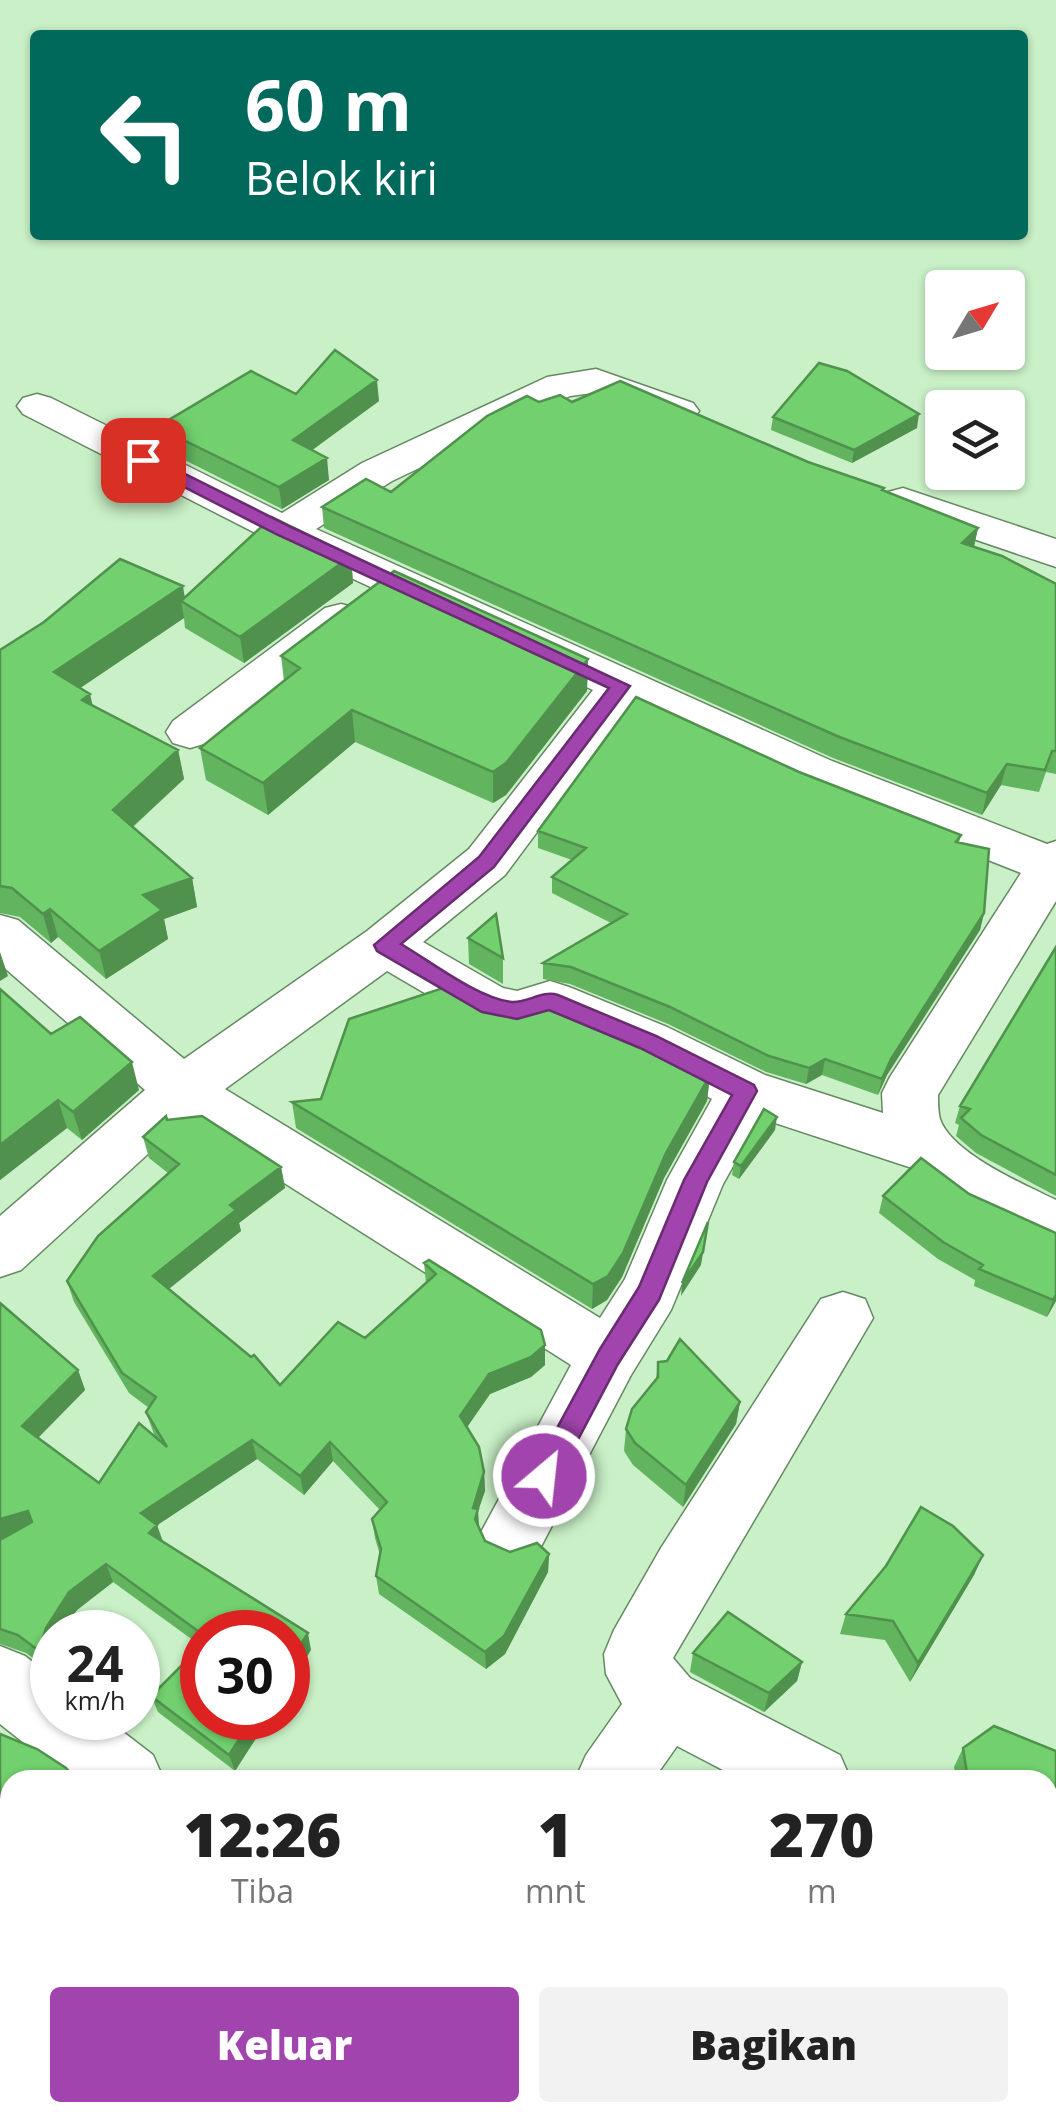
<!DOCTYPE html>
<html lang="id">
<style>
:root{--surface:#fff;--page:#f2f2f2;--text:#222;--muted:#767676;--accent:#a144ad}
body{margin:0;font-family:"Open Sans",sans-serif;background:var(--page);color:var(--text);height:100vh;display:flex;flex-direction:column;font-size:38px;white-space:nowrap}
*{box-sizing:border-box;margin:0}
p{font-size:32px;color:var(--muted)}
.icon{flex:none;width:55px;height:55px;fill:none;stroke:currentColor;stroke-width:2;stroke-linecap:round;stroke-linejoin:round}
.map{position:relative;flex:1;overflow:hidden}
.side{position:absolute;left:0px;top:1770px;width:1058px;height:352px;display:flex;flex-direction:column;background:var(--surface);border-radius:30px 30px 0 0;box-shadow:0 2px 8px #0004}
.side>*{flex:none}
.banner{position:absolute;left:30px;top:30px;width:998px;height:210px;border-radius:10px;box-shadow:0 2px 8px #0004;background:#00695c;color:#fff;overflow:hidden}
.needle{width:65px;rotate:52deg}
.buttons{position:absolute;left:925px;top:270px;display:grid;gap:20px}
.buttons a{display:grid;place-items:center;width:100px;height:100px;border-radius:10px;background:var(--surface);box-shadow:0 2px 8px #0004;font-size:50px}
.speed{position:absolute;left:30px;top:1610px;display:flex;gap:20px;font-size:50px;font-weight:700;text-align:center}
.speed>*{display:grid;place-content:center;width:130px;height:130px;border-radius:50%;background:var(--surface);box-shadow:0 2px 8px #0004;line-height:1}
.speed small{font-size:25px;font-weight:400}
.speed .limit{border:15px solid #d22;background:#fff;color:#111}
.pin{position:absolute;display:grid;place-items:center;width:85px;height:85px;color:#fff;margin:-42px;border-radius:20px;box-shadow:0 5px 15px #0006}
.me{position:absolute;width:110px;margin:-55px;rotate:28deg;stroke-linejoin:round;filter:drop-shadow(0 0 8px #0008)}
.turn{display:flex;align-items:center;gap:35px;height:210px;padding:0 50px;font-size:45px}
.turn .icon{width:130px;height:130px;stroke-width:2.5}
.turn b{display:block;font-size:70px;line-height:85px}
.eta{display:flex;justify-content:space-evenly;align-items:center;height:170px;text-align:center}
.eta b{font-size:60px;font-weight:800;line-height:70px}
.cta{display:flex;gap:20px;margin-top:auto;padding:20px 50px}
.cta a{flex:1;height:115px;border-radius:10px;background:var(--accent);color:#fff;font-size:40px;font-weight:800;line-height:115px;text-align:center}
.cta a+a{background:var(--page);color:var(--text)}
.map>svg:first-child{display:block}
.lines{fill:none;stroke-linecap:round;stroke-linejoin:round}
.minor-casing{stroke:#658962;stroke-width:3}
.minor{fill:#fff;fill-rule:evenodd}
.wall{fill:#62b45f}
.shaded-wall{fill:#50924d}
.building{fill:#72d16e;stroke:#50924d;stroke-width:2.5}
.route{fill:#a144ad;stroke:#692c70;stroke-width:2.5}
</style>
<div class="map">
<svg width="1056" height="2122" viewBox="0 0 1056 2122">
<rect width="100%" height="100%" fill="#c9f0c6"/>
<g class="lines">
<g class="minor-casing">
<path id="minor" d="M596,369l97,34 6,8 -6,8 -14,4 -86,-30 -23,3 -178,85 -76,48 516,232 215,83 9,-3v60l-118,194c0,7 0,17 2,24 11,34 85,66 116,81v52l-91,-44 -53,-40 -152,-50 -37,66 -52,126 -40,65 -96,183 -23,9 -23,-9 -10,-22 92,-171 -386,-245 -164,150 -21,7v-61l145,-126 -145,-126v-49l18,5 166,139 183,-128 102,-82 124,-159 -324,-150 -246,-126 -6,-8 6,-8 14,-4 14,4 231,115 80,-50 185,-86zM630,707l168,78 223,88 -131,204 -8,16 1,20 -118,-38 -98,-48 -98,-40 -19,-6 -33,10 -14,-3 -80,-46 82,-67zM387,971l84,49 46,11 30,-9 82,35 83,42 -45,81 -42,99 -25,39 -375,-229z
M903,488l153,51v28l-168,-57 -6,-9 6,-9z
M341,604l16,4 6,10 -6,10 -150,115 -17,5 -17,-5 -7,-11 7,-11 152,-113z
M843,1292l22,7 8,19 -200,340 17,20 150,77 11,25h-109l-65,-34 -24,34h-78l11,-25 36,-51 -16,-30 -2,-20 10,-24 47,-82 160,-249z
M0,1646l25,10 27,21v41h53l48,37 11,25h-93l-71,-56z
M1048,1860l8,3v76l-8,-3z
M10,2069v43h38l-4,10h-44v-48z
M480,2112h81l4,10h-81z"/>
</g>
<use href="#minor" class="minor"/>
</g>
<path class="wall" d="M296,394l83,7 -67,49 17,30 -47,29 -121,-61 -4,-21z
M539,402h33l236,60 76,26v3l94,37 -4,19 82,37v190l-10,-2 -7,20 -38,-7 -19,30 -149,-57 -509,-230 -2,-21 69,-15z
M773,417l144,11 -65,35 -81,-33z
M351,556l2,27 -109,80 -59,-35 -1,-10 -104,70 13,17 85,45 6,29 -51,48 59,51 5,29 -33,12 4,20 -62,40 -48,-42 -7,6 -31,-26 -20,-4v-263l185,-53z
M281,656l307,3 -1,32 -81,104 -13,8 -138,-61 -87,73 -62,-35 -6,-32 84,-67z
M799,772l162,63 -2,8 25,70 -4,17 -93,145 -9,20 -56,-20 -16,9 -40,-12 -98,-48 -98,-40 -27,-5v-16l68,-40 -59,-30v-16l20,-17 -34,-12v-17z
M468,938l35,20v26l-34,-20z
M1056,947v249l-80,-43 -20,-17 3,-11 -4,-2 5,-17z
M0,989l51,45 88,56 -57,50 -15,-12 -67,52z
M469,997l241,78 -3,26 -43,77 -42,99 -15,23 -15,9 -296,-181 -4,-26 29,-3z
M167,1120l114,47 4,21 -46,35 2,8 -73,58 112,96 85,-47 61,-55 -2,-20 121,102 -14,12 -41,17 -23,33 17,45 1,19 -7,20 1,17 6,13 25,11 39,2 -1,18 -43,82 -19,15 -107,-75 -3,-18 4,-21 -5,-17 -3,-19 8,-9 -47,-49 -29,34 -47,-36 -100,66 6,16 148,109 -109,-18v86h67l-34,53 -77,-59 -7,-16 50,-50 -88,-64 -36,28 -15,22h-10l-5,36 -21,-15 -26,-9v-341l78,67 7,20 -47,48 61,45 56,-46 -9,-25 3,-4 -20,-15 -55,-91 -7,-21 101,-108 -19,-15 -6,-21z
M775,1130l-36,49 -7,-4 2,-13z
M969,1194l87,39v68l-9,16 -73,-31 1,-6 -37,-21 -59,-46 4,-17z
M658,1362l82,40 -4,22 -53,83 -50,-42 -9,-14 2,-22 30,-50z
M983,1555l-9,20 -64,107 -25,-42 -45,-6 6,-20z
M693,1653l109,9 -5,19 -33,31 -74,-40z
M963,1748l93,3v109l-3,-1 -5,9v-88h-92l-2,-13z"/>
<path class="shaded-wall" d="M377,380l2,21 -83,61 -3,-22z
M919,414l-2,14 -65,35 2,-13z
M327,458l2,22 -47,29 -3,-22z
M978,528l-5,22 -11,-7z
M351,556l2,27 -109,80 -4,-26z
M183,586l3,19 -5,-4 3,17 -123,83 -7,-29z
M588,659l-1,32 -81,104 -13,8v-31z
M90,694l7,30 -15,-24z
M352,710l3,32 -87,73 -5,-32z
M178,750l6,29 -65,60 -6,-29z
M1007,764l-6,21 -19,30 5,-22z
M192,878l5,29 -33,12 4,20 -62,40 -7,-28 44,-56z
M50,909l8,28 -7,6 -8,-29z
M984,913l-4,17 -93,145 -9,20 4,-16 9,-20z
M0,952l8,24 -8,5z
M825,1059l-3,16 -16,9 3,-16z
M132,1062l7,28 -57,50 -9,-28z
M710,1075l-3,26 -43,77 -42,99 -15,23 -15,9 1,-25z
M58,1100l9,28 -67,52v-35z
M777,1117l-2,13 -36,49 2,-13z
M281,1167l4,21 -46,35 2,8 -82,66 -6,-21 77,-71z
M708,1222l-7,43 -20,31 1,-13z
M1056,1295v6l-9,16 6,-17z
M545,1345v20l-14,12 -41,17 -29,42 -1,-20 29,-42z
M78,1370l7,20 -55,56 -8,-20z
M740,1402l-4,22 -53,83 3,-22z
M252,1440l5,19 -110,73 -6,-19z
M330,1442l3,19 -29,34 -4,-19z
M484,1472l1,19 -7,20 1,17 -3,10 -3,-30z
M28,1511l8,19 -36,10v-21z
M157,1525l6,19 -14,-11z
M549,1554l-1,18 -43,82 -19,15 -1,-17z
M983,1555l-9,20 -64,107 8,-19z
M106,1564l7,18 -36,28 -15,22h-10v19l-5,17 -8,-17 7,-23 23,-36z
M308,1633l3,17 -23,38v-24z
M802,1662l-5,19 -33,31 5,-19z
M253,1718h16l-34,53 -6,-16z
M10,1861v29l-10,17v-31z
M3,2056l7,11 -10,3v-13z
M128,2112h11l-4,10h-11z"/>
<path class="building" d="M335,350l42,30 -84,60 34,18 -48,29 -122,-60 94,-56 45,23z
M819,363l28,8 72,43 -65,36 -81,-33z
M620,381l188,81 76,26 -2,2 96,38 -16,15 40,13 54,28v167h-4l-7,19 -38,-6 -20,29 -150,-57 -515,-229 44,-28 25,13 96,-76 40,-20 12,6 21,-7 12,7z
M272,517l79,39 -111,81 -59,-36z
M120,559l63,27 -129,86 36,22 -8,6 96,50 -65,60 79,68 -49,17 19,15 -63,41 -49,-42 -7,5 -31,-26 -12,-2v-236l44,-28z
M394,571l194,88 -82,104 -13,9 -141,-62 -89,73 -63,-35 100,-80 -19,-12z
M636,697l163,75 162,63 -5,7 33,7 -5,64 -93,146 -9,20 -57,-20 -16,9 -40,-12 -99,-49 -99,-40 -28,-4 84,-49 -75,-37 34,-29 -48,-17z
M496,914l7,44 -35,-20z
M1056,947v228l-75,-40 -20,-17 9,-9 -10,-3z
M449,986l20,11 47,11 31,-8 163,75 -44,78 -43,100 -15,23 -15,8 -301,-182 29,-3 28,-80z
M0,989l51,45 29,-17 52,45 -59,50 -15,-12 -58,45z
M764,1109l13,8 -36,49 -7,-4z
M166,1116l1,4 35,-4 79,51 -51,38 6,5 -83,66 98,81 3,-2 26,30 58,-63 27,16 71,-64 -12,-11 5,-3 112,70 4,15 -14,12 -42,17 -29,42 19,31 5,25 -11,36 5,1 -3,10 10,22 25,11 27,-9 12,11 -45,82 -19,16 -109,-76 5,-27 -9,-30 15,-17 -57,-60 -30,34 -48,-36 -111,73 16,12 -8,8 159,100 -20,31v-32l-86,2 -96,-70 -37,28 -23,36 -7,23 -21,-16 -18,-6v-89l32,-18 -4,-11 -28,8v-216l78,67 -56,56 77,57 40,-60 28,24 -21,-35 10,-15 -34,-24 -55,-92 31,-45 81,-72 -36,-27z
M921,1158l48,36 87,39v62l-3,5 -74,-31 4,-4 -40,-23 -60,-46z
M708,1222l-5,30 -21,31z
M680,1339l60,63 -54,83 -51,-42 -9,-14 6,-20 26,-32v-15l9,-1z
M921,1507l32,19 30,29 -65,108 -25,-42 -47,-7 40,-48z
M728,1612l74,50 -33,31 -76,-40z
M202,1645v73h51l-24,37 -78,-59z
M994,1726l62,25v105l-8,-5v-71h-80l-5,-32z
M0,1734l37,15 29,19 10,12h-66v81l-10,15z
M1048,1938l5,6 -5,32z
M0,1947l10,10v141h-6l-1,-42 -3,1z
M38,2112h90l-4,10h-124v-7l37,1z"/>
<path class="route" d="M137,456h12l142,71 339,159 -136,181 -93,77c29,17 78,55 111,58 16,1 30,-12 46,-7l98,41 98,49 3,6 -50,91 -48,118 -41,64 -64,121 -10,3 -9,-3 -4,-9 69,-127 39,-62 45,-107 48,-85 -92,-47 -91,-38 -32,9 -35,-7 -105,-61 -3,-6 105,-88 130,-169 -331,-153 -141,-72z"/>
</svg>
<div class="buttons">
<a><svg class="needle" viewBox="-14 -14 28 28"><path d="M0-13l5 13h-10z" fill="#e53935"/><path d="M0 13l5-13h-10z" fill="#767676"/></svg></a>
<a><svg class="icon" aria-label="layers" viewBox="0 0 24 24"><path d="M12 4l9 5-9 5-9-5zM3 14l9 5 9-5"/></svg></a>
</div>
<div class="speed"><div>24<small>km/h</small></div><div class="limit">30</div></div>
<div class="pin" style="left:143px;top:460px;background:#d93025"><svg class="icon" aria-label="arrive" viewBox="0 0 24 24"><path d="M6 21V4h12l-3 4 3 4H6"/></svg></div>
<svg class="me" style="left:544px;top:1476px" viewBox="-20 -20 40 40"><circle r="17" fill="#a144ad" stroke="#fff" stroke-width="3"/><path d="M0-11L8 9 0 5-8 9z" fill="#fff"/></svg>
<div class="banner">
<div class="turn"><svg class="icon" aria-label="left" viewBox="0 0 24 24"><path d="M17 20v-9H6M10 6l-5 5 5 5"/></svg><div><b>60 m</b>Belok kiri</div></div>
</div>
<section class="side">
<div class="eta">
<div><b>12:26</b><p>Tiba</p></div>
<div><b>1</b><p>mnt</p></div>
<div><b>270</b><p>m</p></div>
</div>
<div class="cta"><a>Keluar</a><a>Bagikan</a></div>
</section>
</div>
